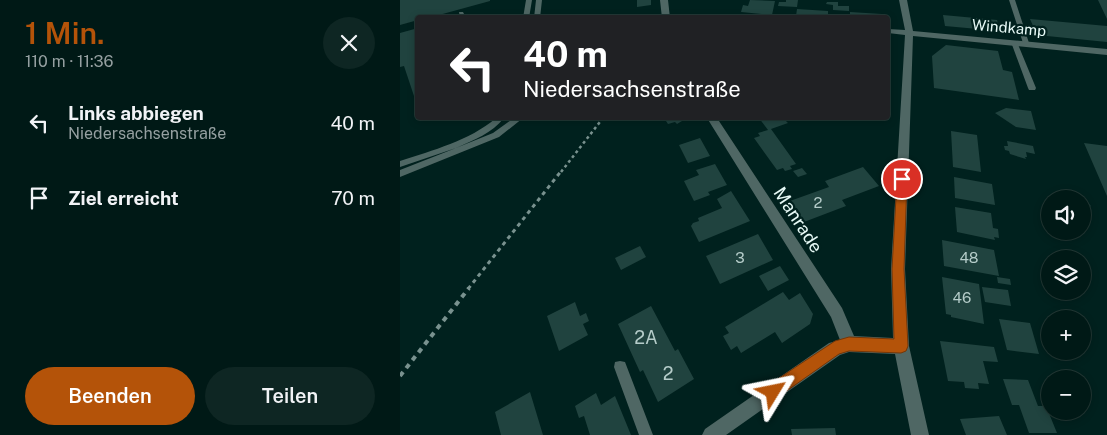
<!DOCTYPE html>
<html lang="de">
<meta charset="utf-8">
<style>
:root{--surface:#001916;--page:#0e2623;--text:#f1f3f6;--muted:#95a0a1;--line:#223835;--accent:#b45309}
body{margin:0;font-family:"Public Sans",sans-serif;background:var(--page);color:var(--text);height:100vh;display:flex;flex-direction:column;font-size:19px;white-space:nowrap}
*{box-sizing:border-box;margin:0}
p{font-size:16px;color:var(--muted)}
.icon{flex:none;width:28px;height:28px;fill:none;stroke:currentColor;stroke-width:2;stroke-linecap:round;stroke-linejoin:round}
.map{position:relative;flex:1;overflow:hidden}
.details{display:flex;flex-direction:column;background:var(--surface);width:400px}
.details>*{flex:none}
.hud{position:absolute;left:15px;top:15px;width:475px;height:105px;border-radius:5px;box-shadow:0 2px 8px #0003,0 0 0 1px var(--line);background:#202124;color:#fff;overflow:hidden}
.fabs{position:absolute;left:641px;top:190px;display:grid;gap:10px}
.fabs a{display:grid;place-items:center;width:50px;height:50px;border-radius:50%;background:var(--surface);box-shadow:0 2px 8px #0003,0 0 0 1px var(--line);font-size:25px}
.pin{position:absolute;display:grid;place-items:center;width:42px;height:42px;color:#fff;margin:-21px;border:2px solid #fff;border-radius:50%;box-shadow:0 1px 5px #0007}
.me{position:absolute;width:55px;margin:-28px;rotate:55deg;stroke-linejoin:round;filter:drop-shadow(0 0 4px #0008)}
.turn{display:flex;align-items:center;gap:18px;height:105px;padding:0 25px;font-size:22px}
.turn .icon{width:65px;height:65px;stroke-width:2.5}
.turn b{display:block;font-size:35px;line-height:42px}
.round{display:grid;place-items:center;flex:none;width:52px;height:52px;border-radius:26px;background:var(--page)}
.summary{display:flex;align-items:center;justify-content:space-between;height:85px;padding:0 25px}
h1{font-size:30px;font-weight:600;line-height:38px;color:var(--accent)}
.button{display:flex;gap:10px;margin-top:auto;padding:10px 25px}
.button a{flex:1;height:58px;border-radius:30px;background:var(--accent);color:#fff;font-size:20px;font-weight:600;line-height:58px;text-align:center}
.button a+a{background:var(--page);color:var(--text)}
ul{padding:0;list-style:none}
li{display:flex;align-items:center;gap:15px;height:75px;padding:0 25px}
li div{flex:1}
li b{display:block;font-size:19px}
li em{font-style:normal}
main{display:flex;flex:1;min-height:0}
.map>svg:first-child{display:block}
.building{fill:#20433f}
.lines{fill:none;stroke-linecap:round;stroke-linejoin:round}
.path-far2{stroke:#79928f;stroke-width:2.5;stroke-dasharray:3 3;stroke-linecap:butt}
.path-far1{stroke:#79928f;stroke-width:3;stroke-dasharray:4 4;stroke-linecap:butt}
.path{stroke:#79928f;stroke-width:4;stroke-dasharray:5 5;stroke-linecap:butt}
.service{fill:#4f6764;fill-rule:evenodd}
.minor{fill:#4f6764;fill-rule:evenodd}
.route{fill:#b45309;stroke:#753606}
.labels{text-anchor:middle;stroke-width:4.5;stroke-linejoin:round;paint-order:stroke}
.far-street-label{font-size:15px;fill:#e7faf7;stroke:#00211e}
.number-label{font-size:15px;fill:#b5ccc9}
.street-label{font-size:18px;fill:#e7faf7;stroke:#00211e}
.near-number-label{font-size:18px;fill:#b5ccc9}
</style>
<main>
<section class="details">
<div class="summary"><div><h1>1 Min.</h1><p>110 m · 11:36</p></div><a class="round"><svg class="icon" aria-label="close" viewBox="0 0 24 24"><path d="M6 6l12 12M18 6L6 18"/></svg></a></div>
<ul>
<li><svg class="icon" aria-label="left" viewBox="0 0 24 24"><path d="M17 20v-9H6M10 6l-5 5 5 5"/></svg><div><b>Links abbiegen</b><p>Niedersachsenstraße</p></div><em>40 m</em></li>
<li><svg class="icon" aria-label="arrive" viewBox="0 0 24 24"><path d="M6 21V4h12l-3 4 3 4H6"/></svg><div><b>Ziel erreicht</b></div><em>70 m</em></li>
</ul>
<div class="button"><a>Beenden</a><a>Teilen</a></div>
</section>
<div class="map">
<svg width="707" height="435" viewBox="0 0 707 435">
<rect width="100%" height="100%" fill="#00211e"/>
<path class="building" d="M0,0h90v1l-62,17h-10v2l-18,5z
M237,0h14v5l-14,2z
M350,0l25,1 -3,14 -31,-3 2,-7 5,1z
M386,0h12l-1,7 -19,-1 1,-4h7z
M698,0h9v19z
M427,2h11v4h11v5l-16,-1v-5l-7,-1z
M397,9l31,2v7l-32,-2z
M450,12l32,2v4h-32z
M543,15l54,5 3,11 -55,-5z
M630,19l77,7v16l-70,-7z
M18,28v77h-1l-13,-39 -4,1v-34z
M546,45l52,6 5,19 9,2 7,28 -85,-12 -2,-32z
M606,108l25,3 5,19 -20,-3 -21,-14z
M257,118h30l-10,6 -2,-2 -7,2 -4,-6 -6,2z
M359,118l14,1 10,-1 5,5 -17,6 25,35 -6,2 2,3 -7,2 -2,-3 -6,2 -23,-32 6,-2 -2,-3 10,-3z
M551,131l26,4 4,37 -28,-5z
M300,138l10,18 -22,7 -9,-18z
M607,141l26,5 2,8 -9,-2 1,5h-2l1,2 -16,-5 -1,-3 -4,-1 -1,-4h4z
M684,143l23,3v50z
M315,164l12,21 -19,7 2,3 -16,6 -10,-20 15,-6 -3,-5z
M463,167l16,19 -37,14 4,6 -42,16 -14,-21 39,-14 -4,-6z
M402,168l5,6 -9,3 -5,-6z
M554,177l38,7 3,21 -40,-7z
M331,191l19,30 -51,21 -8,-16 2,-3 6,-2 -1,-3 24,-10 -5,-9z
M667,193l9,4 4,-2 11,11 -9,5v-12h-15l-4,-4z
M555,207l36,6 2,15 5,1 1,9 -5,-1 1,3 -38,-8z
M358,234l15,26 -53,24 -14,-28z
M542,240l52,10 5,26 -55,-10z
M240,246l6,11 -25,13 -6,-12z
M380,266l9,14 -21,11 -9,-15z
M542,277l37,7 5,40 -33,-7v-2l-5,-1z
M597,277l13,2 1,6 -13,-2z
M582,287l26,3 3,16 -26,-4z
M383,292l6,8 11,-7 13,21 -3,10 -28,19 -7,-11 -34,21 -4,-7 -6,4 -8,-14 6,-3 -4,-6z
M175,302l5,14 6,-3 3,8 -6,3 5,11 -29,16 -12,-35z
M251,306l24,45 3,-2 16,30 -36,23 -15,-32 -3,2 -22,-48z
M599,319l31,4 9,31 -32,-4z
M540,341l54,6 4,15 -15,-1 6,23 -11,-1 1,6 -14,-1 -1,-6 -16,-1z
M603,379l25,1 10,26h8l11,27h-28l-10,-28h-7z
M130,392l13,43h-42l-6,-23z
M196,393l5,12 14,-9 16,39h-41l-6,-19 -5,2 -4,-12z
M599,416l8,19h-41l-6,-16z
M435,428l1,7h-44l-1,-6z"/>
<g class="lines">
<path class="path-far2" d="M161,172l42,-54"/>
<path class="path-far1" d="M68,289l94,-119"/>
<path class="path" d="M0,376l69,-88"/>
<path class="service" d="M126,0h6l-3,18h-6z
M136,0h6l-2,18h-6z
M609,0h6l14,43 -1,1 -5,-1z
M59,12h4l3,6h-6z
M612,41l5,1 19,46 -1,2h-6l-1,-2 -17,-46z
M96,118h8c-12,15 -30,22 -48,30l37,-15 21,-15h9l-24,19 -99,40v-7l56,-22 -56,19v-6c33,-11 69,-20 96,-43z
M220,361l5,1 28,73h-14l-25,-68 1,-5z"/>
<path class="minor" d="M260,0h8l2,18h-8z
M499,0h8l6,31 194,18v6l-194,-19 -8,233 4,77 20,89h-18l-16,-81 -46,-2 -9,3 -114,80h-24l3,-6 124,-86 11,-3 -9,-23 -124,-199h10l125,190 12,28 39,2 -2,-69 14,-234 -17,-2v-4l17,1z"/>
</g>
<path class="route" d="M502,175l5,4 -3,90 4,77 -2,5 -5,2 -52,-2 -10,3 -61,43 -5,2 -6,-2 -2,-5 2,-6 68,-45 14,-4 45,2 -2,-70 5,-90z"/>
<g class="labels">
<g class="far-street-label">
<text transform="translate(609 28) rotate(5)" y="5">Windkamp</text>
</g>
<g class="number-label">
<text x="418" y="208">2</text>
<text x="340" y="263">3</text>
<text x="569" y="263">48</text>
<text x="562" y="303">46</text>
</g>
<g class="street-label">
<text transform="translate(398 220) rotate(57)" y="6">Manrade</text>
</g>
<g class="near-number-label">
<text x="246" y="344">2A</text>
<text x="268" y="380">2</text>
</g>
</g>
</svg>
<div class="fabs">
<a><svg class="icon" aria-label="sound" viewBox="0 0 24 24"><path d="M4 9h4l5-4v14l-5-4H4zM17 9q2 3 0 6"/></svg></a>
<a><svg class="icon" aria-label="layers" viewBox="0 0 24 24"><path d="M12 4l9 5-9 5-9-5zM3 14l9 5 9-5"/></svg></a>
<a>+</a>
<a>−</a>
</div>
<div class="pin" style="left:502px;top:179px;background:#d93025"><svg class="icon" aria-label="arrive" viewBox="0 0 24 24"><path d="M6 21V4h12l-3 4 3 4H6"/></svg></div>
<svg class="me" style="left:373px;top:392px" viewBox="-20 -20 40 40"><path d="M0-17L14 15 0 8-14 15z" fill="#b45309" stroke="#fff" stroke-width="4"/></svg>
<div class="hud">
<div class="turn"><svg class="icon" aria-label="left" viewBox="0 0 24 24"><path d="M17 20v-9H6M10 6l-5 5 5 5"/></svg><div><b>40 m</b>Niedersachsenstraße</div></div>
</div>
</div>
</main>
